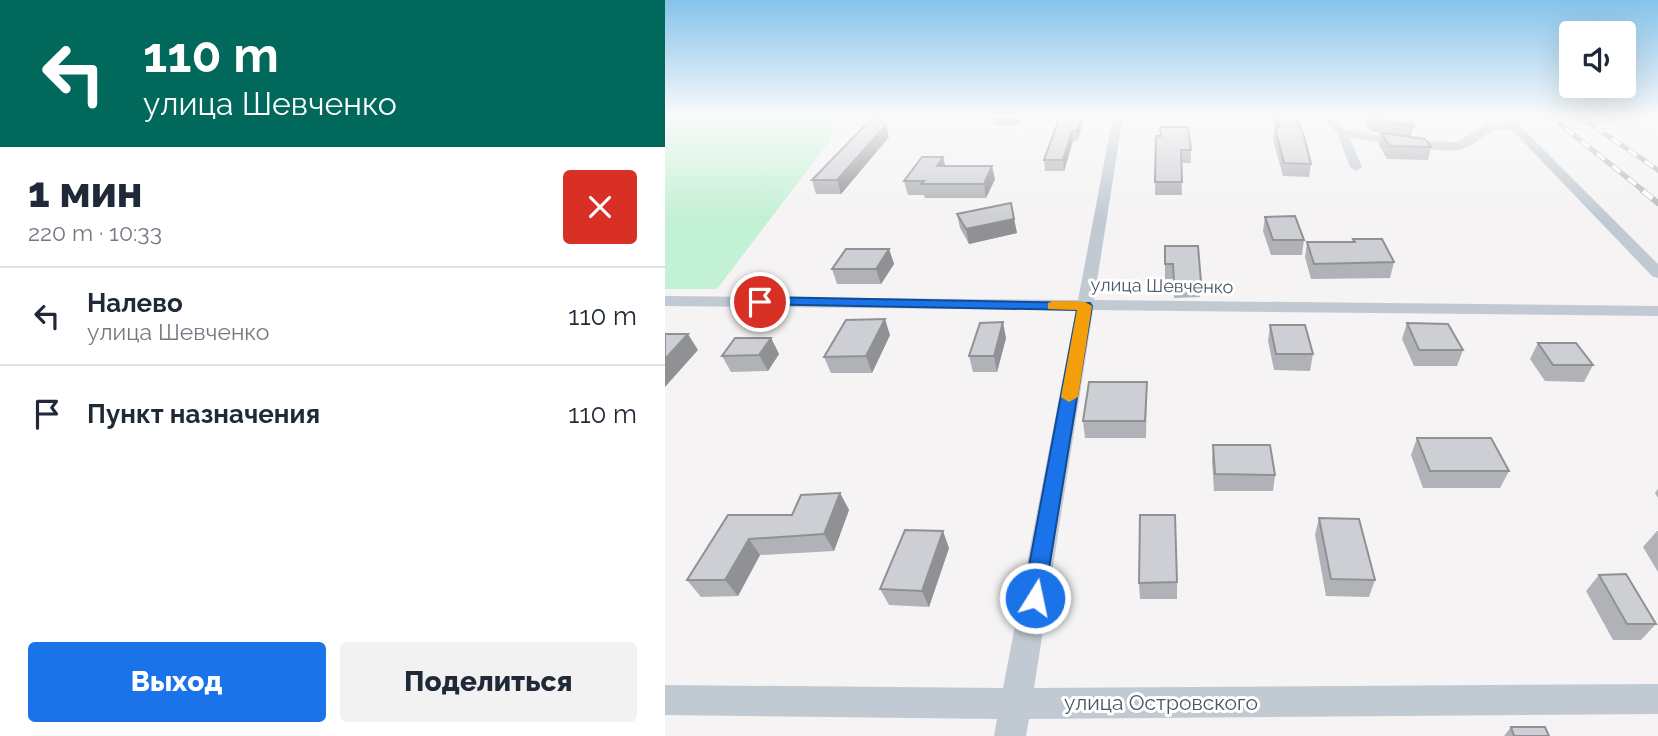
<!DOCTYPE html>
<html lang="ru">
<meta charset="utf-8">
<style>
:root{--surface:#fff;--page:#f2f2f3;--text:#1f2937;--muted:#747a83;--line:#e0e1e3;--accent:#1a73e8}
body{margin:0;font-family:Raleway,sans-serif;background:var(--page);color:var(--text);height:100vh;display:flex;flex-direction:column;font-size:26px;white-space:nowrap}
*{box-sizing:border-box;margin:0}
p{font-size:23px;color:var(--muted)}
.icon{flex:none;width:38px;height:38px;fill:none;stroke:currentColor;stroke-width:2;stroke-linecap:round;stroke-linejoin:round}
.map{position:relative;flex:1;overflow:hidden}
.side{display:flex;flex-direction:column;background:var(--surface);width:665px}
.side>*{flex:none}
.hud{background:#00695c;color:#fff;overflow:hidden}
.buttons{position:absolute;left:894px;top:21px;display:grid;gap:14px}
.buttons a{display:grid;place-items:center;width:77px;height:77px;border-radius:7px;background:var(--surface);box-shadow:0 7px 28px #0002;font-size:35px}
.pin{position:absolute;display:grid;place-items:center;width:60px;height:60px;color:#fff;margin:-30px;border:4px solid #fff;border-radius:50%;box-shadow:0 2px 7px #0007}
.me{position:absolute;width:77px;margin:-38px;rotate:10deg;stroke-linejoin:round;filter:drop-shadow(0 0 5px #0008)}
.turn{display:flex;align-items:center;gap:24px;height:147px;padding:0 28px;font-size:32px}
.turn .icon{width:91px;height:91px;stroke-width:2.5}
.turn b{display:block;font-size:49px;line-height:60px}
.round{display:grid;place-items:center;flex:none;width:74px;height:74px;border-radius:7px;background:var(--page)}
.summary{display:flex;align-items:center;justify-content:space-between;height:119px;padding:0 28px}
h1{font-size:42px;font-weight:800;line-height:52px}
.primary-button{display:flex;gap:14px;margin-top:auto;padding:14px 28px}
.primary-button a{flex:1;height:80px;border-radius:7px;background:var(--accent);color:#fff;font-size:28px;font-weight:800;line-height:80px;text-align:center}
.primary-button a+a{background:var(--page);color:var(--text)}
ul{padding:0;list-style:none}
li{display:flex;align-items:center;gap:21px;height:98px;padding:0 28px;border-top:2px solid var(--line)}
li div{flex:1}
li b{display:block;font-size:26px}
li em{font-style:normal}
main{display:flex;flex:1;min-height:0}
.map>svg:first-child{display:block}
.green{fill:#c3f1d5}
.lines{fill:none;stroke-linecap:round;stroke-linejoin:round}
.minor{fill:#c1cad2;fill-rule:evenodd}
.rail-far1-casing{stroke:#b5b8bd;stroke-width:5}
.rail-casing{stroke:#b5b8bd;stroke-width:6}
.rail-far1{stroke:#fff;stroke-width:3.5;stroke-dasharray:10;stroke-linecap:butt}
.rail{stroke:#fff;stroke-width:4.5;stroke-dasharray:12;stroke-linecap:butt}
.wall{fill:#b0b2b7}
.shaded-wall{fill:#909195}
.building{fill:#cdcfd5;stroke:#909195;stroke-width:2}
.route{fill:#1a73e8;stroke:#114b97;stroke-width:2}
.slow{fill:#f59e0b}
.labels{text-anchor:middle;stroke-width:6;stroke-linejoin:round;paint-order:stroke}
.street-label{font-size:18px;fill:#4a5661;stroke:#fff}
.near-street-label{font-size:21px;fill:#4a5661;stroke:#fff}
</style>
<main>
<section class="side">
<div class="hud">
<div class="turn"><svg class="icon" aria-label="left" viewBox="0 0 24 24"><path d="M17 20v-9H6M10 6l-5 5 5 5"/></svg><div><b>110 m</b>улица Шевченко</div></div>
</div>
<div class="summary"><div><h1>1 мин</h1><p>220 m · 10:33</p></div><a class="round" style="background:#d93025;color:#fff"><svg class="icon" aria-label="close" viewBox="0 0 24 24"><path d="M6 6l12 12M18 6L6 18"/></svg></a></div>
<ul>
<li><svg class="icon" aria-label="left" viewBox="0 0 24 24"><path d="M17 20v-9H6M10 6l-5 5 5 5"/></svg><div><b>Налево</b><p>улица Шевченко</p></div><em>110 m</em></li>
<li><svg class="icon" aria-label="arrive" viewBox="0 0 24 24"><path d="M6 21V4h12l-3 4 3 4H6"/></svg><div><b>Пункт назначения</b></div><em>110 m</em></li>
</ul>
<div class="primary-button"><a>Выход</a><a>Поделиться</a></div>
</section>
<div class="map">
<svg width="993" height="736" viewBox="0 0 993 736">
<rect width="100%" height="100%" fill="#f5f3f3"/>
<path class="green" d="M0,116h169l-3,23 -114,150h-52z"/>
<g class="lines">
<path class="minor" d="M448,116h10l-29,184 564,6v10l-565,-6 -59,378 624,-4v30l-629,5 -3,17h-32l3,-17 -332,-4v-30l338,3 73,-378 -411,-4v-10l413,4z
M834,116h11l148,148v14l-6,-2 -141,-147c-28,0 -27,12 -49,20 -19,6 -90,-8 -113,-12l13,30 -6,4 -6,-4 -13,-34 -12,-12 5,-3 15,11 59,11 53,2 30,-18 18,-1z"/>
<g class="rail-far1-casing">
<path id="rail-far1" d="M885,116l95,76
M914,116l79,54"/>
</g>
<g class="rail-casing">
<path id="rail" d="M978,191l15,12"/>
</g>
<use href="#rail-far1" class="rail-far1"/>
<use href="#rail" class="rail"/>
</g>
<path class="wall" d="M330,116h27l-4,9h-24l-1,-6z
M420,116l-8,25h-4l-9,30h-19l-1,-11z
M607,116h23l16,48 -2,13 -26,-1 -10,-37 2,-12z
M696,116h46l7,10 -3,11 20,10 -3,13 -41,-1 -8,-14 2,-12 -11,-2z
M491,136l35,14v13h-10l1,32h-27z
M224,137l-48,57h-25l-4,-14z
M278,157l2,9 50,13 -9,19h-61l-1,-3h-16l-4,-14z
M292,214l57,5 3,14 -48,11 -9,-16z
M600,217l39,23 -2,15h-31l-8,-24z
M688,239l41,23 -4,16 -79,1 -6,-22 2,-15h45z
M500,246l36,36 -1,15 -26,1 -1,-19h-8z
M224,249l5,15 -13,20h-44l-5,-15z
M742,323l56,27 -6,16h-43l-12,-27z
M605,325l43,29 -3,17 -36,-1 -6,-29z
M225,335l-18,38h-41l-7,-16z
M106,338l8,16 -11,17 -37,1 -9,-16z
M341,338l-9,34h-24l-4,-16z
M873,343l55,22 -9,17 -39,-1 -15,-22z
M482,382l-1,56h-61l-2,-17z
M752,438l92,33 -9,17h-77l-12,-33z
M548,445l62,30 -2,16h-59l-2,-30z
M993,489v9l-3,-5z
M175,493l9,17 -15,41 -74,4 -22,41 -37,1 -14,-17 41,-65h64z
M654,518l56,62 -6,17 -43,-1 -11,-61z
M992,531h1v41l-15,-25z
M284,548l-20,59 -40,-2 -9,-16z
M934,575l57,49 -15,16h-28l-27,-49z
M512,582v17h-37l-1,-16z
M846,727l38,9h-45z"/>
<path class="shaded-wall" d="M353,116h4l-4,9 -1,-6z
M416,116h4l-8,25v-10z
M221,125l3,12 -48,57 -4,-14z
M407,131l1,10 -9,30 -1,-11z
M278,157l3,13 -9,-4z
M327,166l3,13 -9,19 -2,-14z
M349,219l3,14 -48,11 -3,-15z
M224,249l5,15 -13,20 -5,-15z
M220,319l5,16 -18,38 -6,-17z
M338,322l3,16 -9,34 -3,-16z
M23,334l10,16 -33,37v-28z
M106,338l8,16 -11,17 -9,-16z
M175,493l9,17 -15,41 -10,-17z
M278,531l6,17 -20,59 -7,-16z
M84,539l11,16 -22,41 -13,-16z"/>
<path class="building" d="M209,116l12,9 -49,55h-25z
M330,116h23l-1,3h-24z
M395,116h21l-4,15h-5l-9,29h-19z
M612,116h18l9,20 7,28 -27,-1 -9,-36h5z
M706,116h36l7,10 -42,-7z
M495,127h28l3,23h-10l1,32h-27l1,-46h5z
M716,133l44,6 6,8 -41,-1z
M257,157h21l-6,9h55l-8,18h-63l3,-3h-20z
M346,203l3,16 -48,10 -9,-15z
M630,216l9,24h-31l-8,-23z
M688,239h29l12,23 -80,2 -7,-22h48z
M500,246h33l3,36h-27l-1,-18h-8z
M181,249h43l-13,20h-44z
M220,319l-19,37 -42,1 22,-37z
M338,322l-9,34h-25l11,-33z
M742,323l41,1 15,26h-44z
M605,325h35l8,29h-37z
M0,334h23l-23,25z
M70,338h36l-12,17 -37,1z
M873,343h38l17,22h-40z
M424,382h58l-2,39h-62z
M752,438h74l18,33h-79z
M548,445h57l5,30 -60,-1z
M175,493l-16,41 -75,5 -24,41h-38l41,-65h64l9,-20z
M475,515h35l2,67 -38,1z
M654,518l40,1 16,61 -44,-1z
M240,530l38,1 -21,60 -42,-2z
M961,574l30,50h-29l-28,-49z
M846,727h34l4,9h-35z"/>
<linearGradient id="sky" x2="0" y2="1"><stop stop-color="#85c3ea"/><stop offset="0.53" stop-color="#fafafa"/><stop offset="1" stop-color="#fafafa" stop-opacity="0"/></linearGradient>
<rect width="993" height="219" fill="url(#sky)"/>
<path class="route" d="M95,297l330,6 2,3 -49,299 -8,3 -8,-3 -4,-7 54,-288 -322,-6v-5z"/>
<path class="slow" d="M388,301l32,1 7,4 -14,91 -9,5 -8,-5 16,-87 -29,-1v-6z"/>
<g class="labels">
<g class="street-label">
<text transform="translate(497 286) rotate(1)" y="6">улица Шевченко</text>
</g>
<g class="near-street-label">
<text x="496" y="710">улица Островского</text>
</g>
</g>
</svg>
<div class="buttons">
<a><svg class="icon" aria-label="sound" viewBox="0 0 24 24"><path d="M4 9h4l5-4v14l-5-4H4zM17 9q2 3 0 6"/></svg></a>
</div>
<div class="pin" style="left:95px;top:302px;background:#d93025"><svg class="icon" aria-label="arrive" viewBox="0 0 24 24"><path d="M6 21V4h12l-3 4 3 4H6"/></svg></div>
<svg class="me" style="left:370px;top:598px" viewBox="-20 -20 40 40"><circle r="17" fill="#1a73e8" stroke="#fff" stroke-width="3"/><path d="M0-11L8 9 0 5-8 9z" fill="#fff"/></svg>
</div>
</main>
